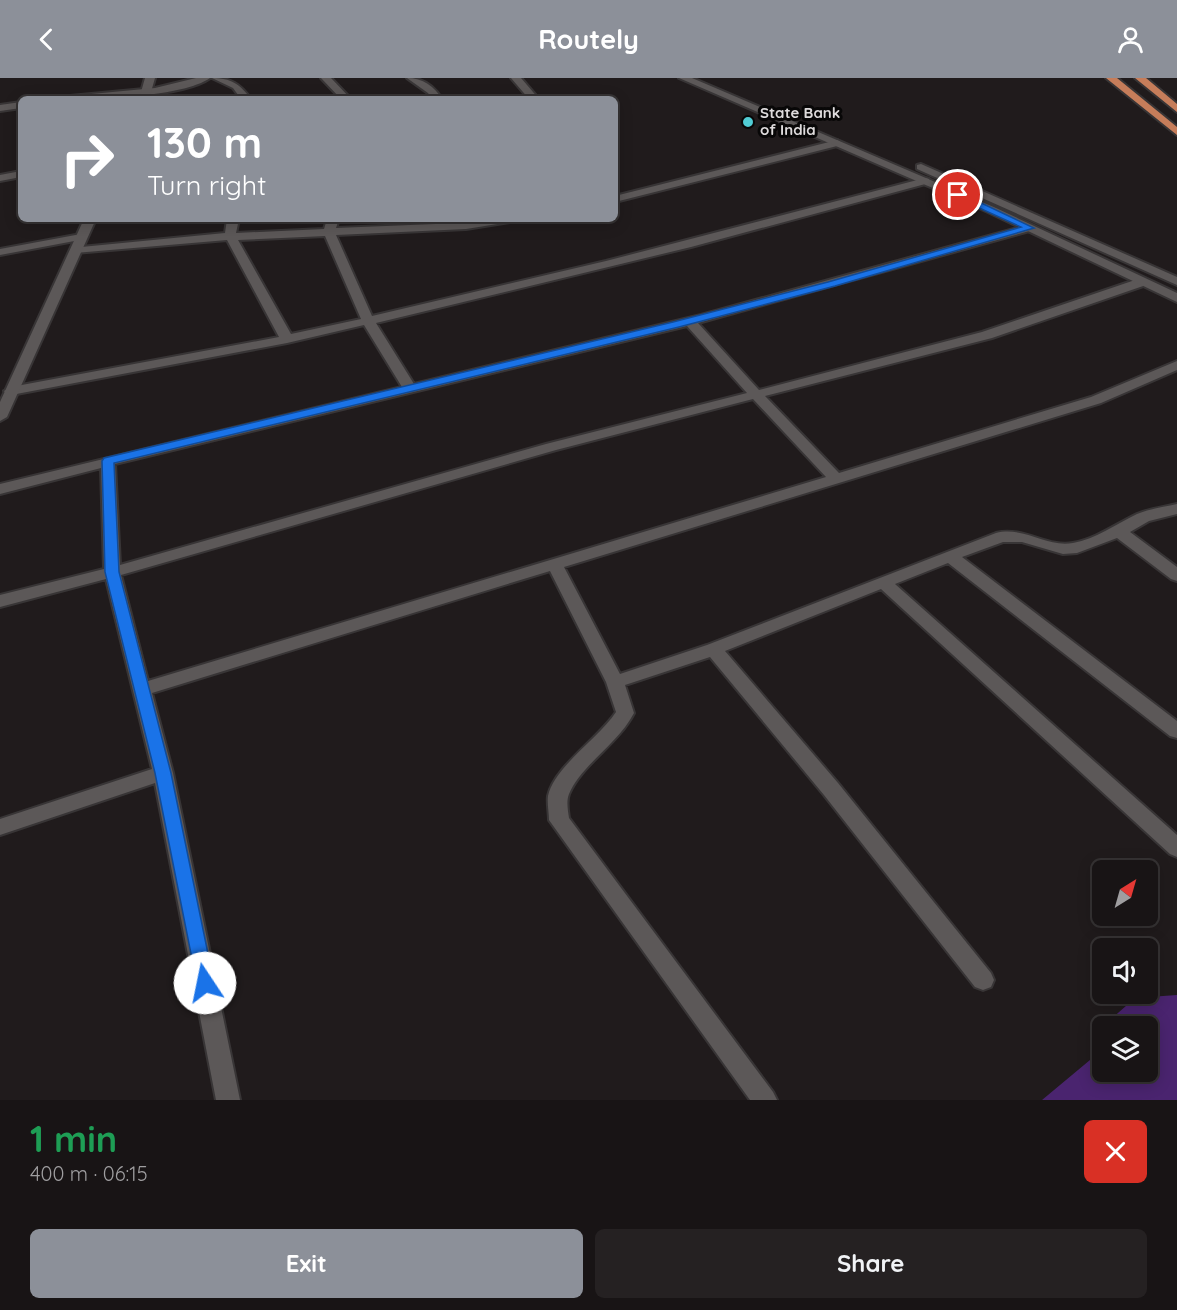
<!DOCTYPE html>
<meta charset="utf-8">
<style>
:root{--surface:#181415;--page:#252122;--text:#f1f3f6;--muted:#9f9ea0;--line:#363334;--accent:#8c9099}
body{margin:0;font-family:Quicksand,sans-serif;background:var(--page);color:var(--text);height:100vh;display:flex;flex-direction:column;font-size:22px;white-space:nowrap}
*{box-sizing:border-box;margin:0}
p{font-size:20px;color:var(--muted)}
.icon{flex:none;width:33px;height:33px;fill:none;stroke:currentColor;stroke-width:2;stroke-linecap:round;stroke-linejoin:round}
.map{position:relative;height:1022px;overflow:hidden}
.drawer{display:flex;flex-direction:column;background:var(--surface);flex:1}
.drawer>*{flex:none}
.guide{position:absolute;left:18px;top:18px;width:600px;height:126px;border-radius:9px;box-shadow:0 3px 15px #0003,0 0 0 2px var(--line);background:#8c9099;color:#fff;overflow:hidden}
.needle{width:39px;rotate:37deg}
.buttons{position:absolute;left:1092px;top:782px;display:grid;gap:12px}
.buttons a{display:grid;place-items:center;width:66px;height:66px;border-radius:9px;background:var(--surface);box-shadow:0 3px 15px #0003,0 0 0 2px var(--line);font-size:30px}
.pin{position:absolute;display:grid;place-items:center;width:51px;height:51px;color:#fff;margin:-26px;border:3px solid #fff;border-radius:50%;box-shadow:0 2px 6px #0007}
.me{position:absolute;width:66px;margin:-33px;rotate:349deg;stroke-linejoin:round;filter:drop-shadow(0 0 4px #0008)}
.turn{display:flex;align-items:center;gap:21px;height:126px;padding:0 30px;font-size:27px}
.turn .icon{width:78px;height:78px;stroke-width:2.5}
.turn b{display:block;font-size:42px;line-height:51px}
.round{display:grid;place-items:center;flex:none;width:63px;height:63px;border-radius:9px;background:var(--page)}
.head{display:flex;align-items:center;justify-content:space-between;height:102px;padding:0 30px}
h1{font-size:36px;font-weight:800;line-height:45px;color:#1e9e55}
.button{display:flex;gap:12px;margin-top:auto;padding:12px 30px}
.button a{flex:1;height:69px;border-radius:9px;background:var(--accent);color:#fff;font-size:24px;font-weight:800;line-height:69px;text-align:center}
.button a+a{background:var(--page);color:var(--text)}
header{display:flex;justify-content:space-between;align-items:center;height:78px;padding:0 30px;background:var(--accent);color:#fff;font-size:27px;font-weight:800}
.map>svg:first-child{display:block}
.water{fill:#4a246f}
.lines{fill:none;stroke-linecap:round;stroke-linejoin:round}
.minor-casing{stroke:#383536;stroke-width:4}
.tertiary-casing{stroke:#383536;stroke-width:4}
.secondary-casing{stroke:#383536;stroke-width:4}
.trunk-casing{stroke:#383536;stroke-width:4}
.minor{fill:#5c5858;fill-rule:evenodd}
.tertiary{fill:#5c5858;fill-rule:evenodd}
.secondary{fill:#5c5858;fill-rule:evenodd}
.trunk{fill:#c67d5a;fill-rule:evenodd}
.route{fill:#1a73e8;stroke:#114b97;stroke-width:1.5}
.poi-dot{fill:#51ccd4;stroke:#080707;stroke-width:2}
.labels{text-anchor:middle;stroke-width:6;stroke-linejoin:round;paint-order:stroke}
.far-poi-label{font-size:15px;font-weight:bold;fill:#dedbdc;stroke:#080707;text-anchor:start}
</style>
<header><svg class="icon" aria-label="back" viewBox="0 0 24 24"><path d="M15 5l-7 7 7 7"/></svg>Routely<svg class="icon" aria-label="person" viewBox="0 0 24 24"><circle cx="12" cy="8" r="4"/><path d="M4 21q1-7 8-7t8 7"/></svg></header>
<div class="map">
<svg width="1177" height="1022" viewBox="0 0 1177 1022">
<rect width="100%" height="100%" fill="#201b1c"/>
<path class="water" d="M1177,917v105h-135l54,-45 6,-15v31h46v-45h-40l2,-6 25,-22z"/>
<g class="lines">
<g class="minor-casing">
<path id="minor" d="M196,0h14c-27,19 -111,21 -145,21l5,-3 85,-8z
M212,0c19,0 28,6 39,21h-10l-8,-11z
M321,0h10l20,21h-10z
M407,0c16,0 27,8 35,21h-10l-4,-6z
M511,0h10l18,21h-10z
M21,24v6l-21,3v-6z
M837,62l5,3 -1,2 -226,57v-6z
M21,93v6l-21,4v-6z
M925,100l4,1v4l-238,64 -315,76 38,61 287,-69 324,-89h8l2,2 -2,2 -335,93 61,67 223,-58 156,-53h8v6l-154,53 -227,58 74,77 252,-76 86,-36v9l-76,33 -537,164 56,107 87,-29 289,-112c28,-7 51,15 77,10 23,-4 43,-19 64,-29 12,-5 27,-7 40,-10v10l-28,7 -19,11 47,35v14l-6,-2 -54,-41 -40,15 -14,1 -41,-12h-19l-41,15 215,164v17l-7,-2 -222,-173 -53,21 282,251v22l-7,-3 -289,-265 -156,62 113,132 153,190 3,7 -3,7 -8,3 -8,-3 -151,-192 -114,-138 -85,28 9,28c-16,31 -53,52 -65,81 -3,7 -1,17 0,24l204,274 4,8h-27l-201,-280c0,-7 -2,-17 -1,-24 6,-29 51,-58 68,-84l-10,-30 -56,-111 -398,122 21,80 67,327h-24l-61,-317 -155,52v-16l152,-50 -46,-190 -106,28v-12l104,-26 -3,-101 -101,26v-10l402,-97 -38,-62 -77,18 -276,52 -5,-1 -2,-3 7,-4 268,-50 -52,-97 -152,13 -4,-1v-4l154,-15 2,-14h12l-3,14 88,-4 3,-10h12l-3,9 124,-5 -1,-4h12v3l45,-3 -6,3 -44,7 -130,6 36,81 234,-55zM325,158l36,83 -70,15 -53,-94zM687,248l60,67 -201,51 -426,121 -5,-101zM753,321l73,78 -678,204 -27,-106 435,-125z
M81,156l4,1v4l-85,16v-6z"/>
</g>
<g class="tertiary-casing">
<path id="tertiary" d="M145,0h10l-6,21h-10z
M84,141h12l-89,198 -7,4v-19z"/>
</g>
<g class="secondary-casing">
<path id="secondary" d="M679,0h13l304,130 181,85v9l-189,-90z
M921,86l256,113v8l-260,-116v-4z"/>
</g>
<g class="trunk-casing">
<path id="trunk" d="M1106,0h11l60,49v8z
M1135,0h11l31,26v8z"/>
</g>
<use href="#minor" class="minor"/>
<use href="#tertiary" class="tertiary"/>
<use href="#secondary" class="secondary"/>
<use href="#trunk" class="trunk"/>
</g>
<path class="route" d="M958,114l76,36 -199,58 -156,41 -565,136 5,109 52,201 43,210 -3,6 -6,3 -7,-3 -43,-216 -50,-201 -3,-111 2,-3 569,-136 155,-40 193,-55 -66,-30 -1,-2z"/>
<circle class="poi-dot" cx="748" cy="44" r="6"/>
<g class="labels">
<g class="far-poi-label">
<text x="760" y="40">State Bank<tspan x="760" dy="17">of India</tspan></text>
</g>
</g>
</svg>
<div class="buttons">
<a><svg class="needle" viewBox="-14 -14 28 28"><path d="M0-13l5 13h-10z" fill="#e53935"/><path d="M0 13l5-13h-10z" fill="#9f9ea0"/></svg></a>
<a><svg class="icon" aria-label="sound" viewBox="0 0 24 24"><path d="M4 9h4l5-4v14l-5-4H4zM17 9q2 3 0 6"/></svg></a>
<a><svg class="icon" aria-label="layers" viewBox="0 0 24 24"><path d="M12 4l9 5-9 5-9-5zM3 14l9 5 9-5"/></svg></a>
</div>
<div class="pin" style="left:958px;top:117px;background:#d93025"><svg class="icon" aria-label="arrive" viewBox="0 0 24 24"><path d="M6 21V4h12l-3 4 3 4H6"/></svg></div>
<svg class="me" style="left:205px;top:905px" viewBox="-20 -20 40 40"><circle r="19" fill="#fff"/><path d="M0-13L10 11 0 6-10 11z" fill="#1a73e8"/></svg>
<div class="guide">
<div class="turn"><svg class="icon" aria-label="right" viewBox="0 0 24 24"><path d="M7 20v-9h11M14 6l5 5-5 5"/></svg><div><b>130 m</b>Turn right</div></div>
</div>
</div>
<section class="drawer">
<div class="head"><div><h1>1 min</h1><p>400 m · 06:15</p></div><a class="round" style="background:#d93025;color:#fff"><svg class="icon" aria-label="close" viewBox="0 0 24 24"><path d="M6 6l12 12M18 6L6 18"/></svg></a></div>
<div class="button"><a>Exit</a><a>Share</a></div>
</section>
